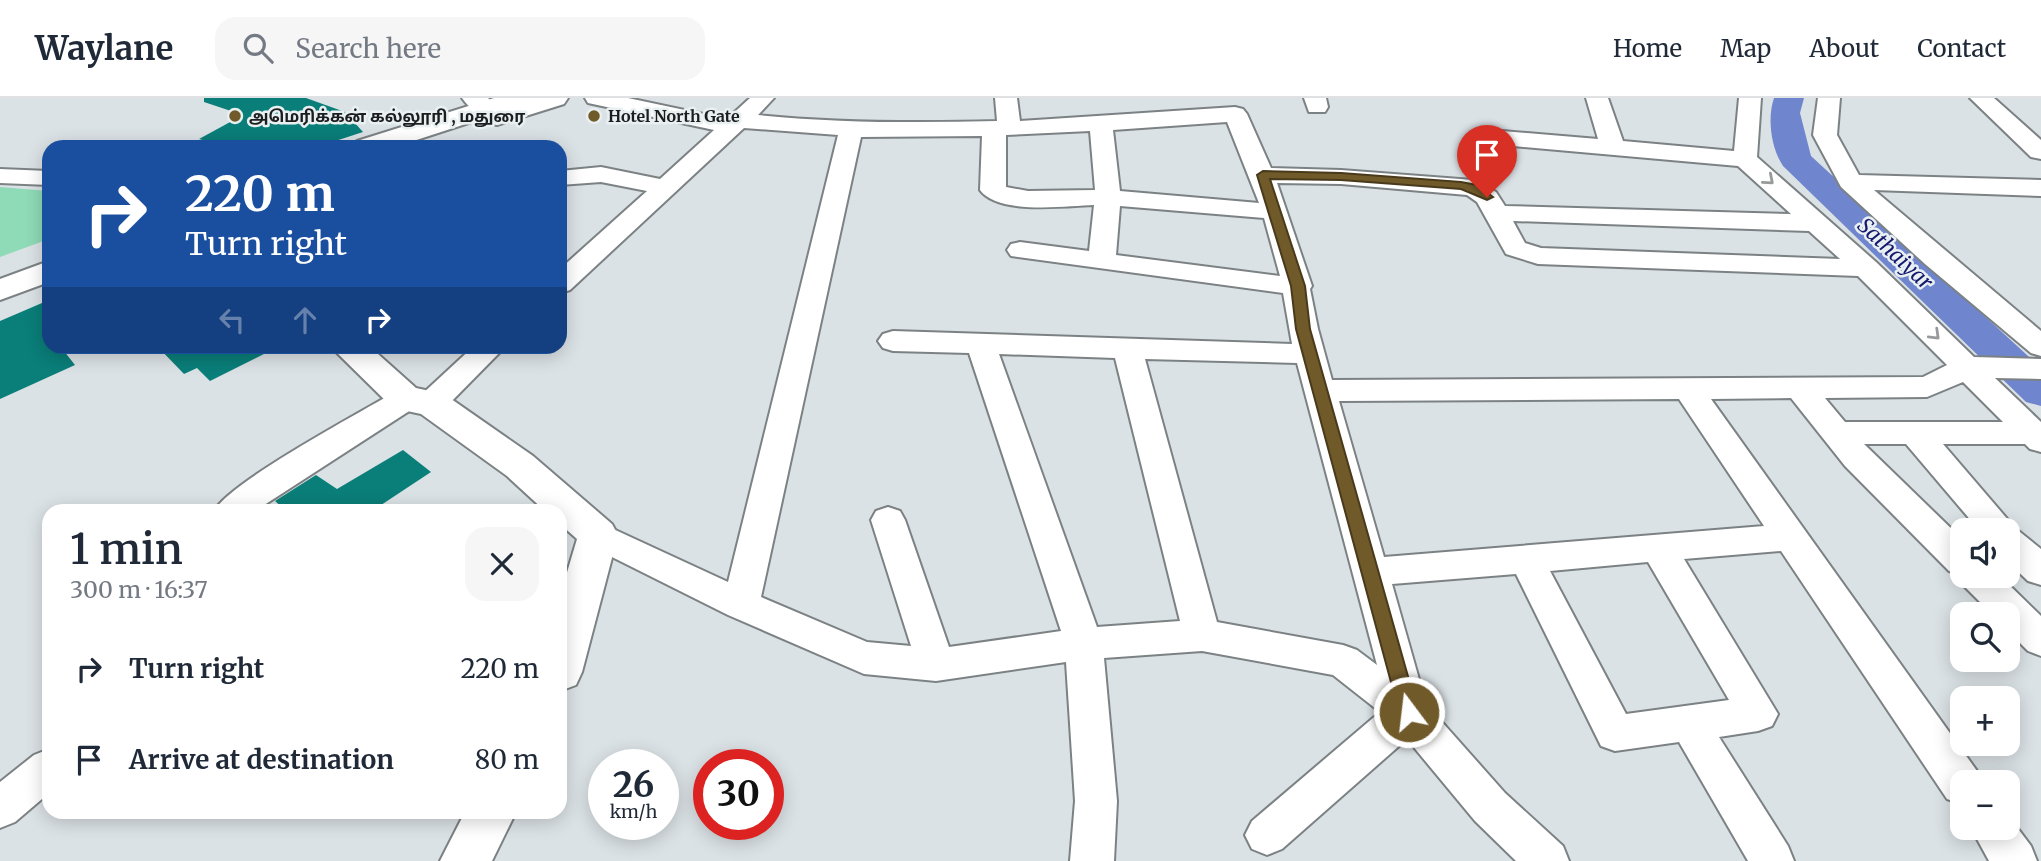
<!DOCTYPE html>
<meta charset="utf-8">
<style>
:root{--surface:#fff;--page:#f6f6f7;--text:#1f2937;--muted:#747a83;--line:#e0e1e3}
body{margin:0;font-family:Merriweather,"Noto Sans Tamil",serif;background:var(--page);color:var(--text);height:100vh;display:flex;flex-direction:column;font-size:26px;white-space:nowrap}
*{box-sizing:border-box;margin:0}
p{font-size:23px;color:var(--muted)}
.icon{flex:none;width:38px;height:38px;fill:none;stroke:currentColor;stroke-width:2;stroke-linecap:round;stroke-linejoin:round}
.map{position:relative;flex:1;overflow:hidden}
.sheet{position:absolute;left:42px;top:406px;width:525px;height:315px;display:flex;flex-direction:column;background:var(--surface);border-radius:21px;box-shadow:0 4px 18px #0003}
.sheet>*{flex:none}
.top-card{position:absolute;left:42px;top:42px;width:525px;height:214px;border-radius:21px;box-shadow:0 4px 18px #0003;background:#1a4fa0;color:#fff;overflow:hidden}
.tools{position:absolute;left:1950px;top:420px;display:grid;gap:14px}
.tools a{display:grid;place-items:center;width:70px;height:70px;border-radius:14px;background:var(--surface);box-shadow:0 4px 18px #0003;font-size:35px}
.speed{position:absolute;left:588px;top:651px;display:flex;gap:14px;font-size:35px;font-weight:700;text-align:center}
.speed>*{display:grid;place-content:center;width:91px;height:91px;border-radius:50%;background:var(--surface);box-shadow:0 4px 18px #0003;line-height:1}
.speed small{font-size:18px;font-weight:400}
.speed .limit{border:10px solid #d22;background:#fff;color:#111}
.pin{position:absolute;display:grid;place-items:center;width:60px;height:60px;color:#fff;margin:-72px -30px;border-radius:50% 50% 50% 0;rotate:-45deg;box-shadow:0 0 7px #0007}
.pin .icon{rotate:45deg}
.me{position:absolute;width:77px;margin:-38px;rotate:345deg;stroke-linejoin:round;filter:drop-shadow(0 0 5px #0008)}
.turn{display:flex;align-items:center;gap:24px;height:147px;padding:0 28px;font-size:32px}
.turn .icon{width:91px;height:91px;stroke-width:2.5}
.turn b{display:block;font-size:49px;line-height:60px}
.lanes{display:flex;align-items:center;height:66px;padding:0 28px;background:#0003;justify-content:center;gap:35px;direction:ltr}
.lanes .off{opacity:.35}
.round{display:grid;place-items:center;flex:none;width:74px;height:74px;border-radius:21px;background:var(--page)}
.summary{display:flex;align-items:center;justify-content:space-between;height:119px;padding:0 28px}
h1{font-size:42px;font-weight:600;line-height:52px}
ul{padding:0;list-style:none}
li{display:flex;align-items:center;gap:21px;height:91px;padding:0 28px}
li div{flex:1}
li b{display:block;font-size:26px}
li em{font-style:normal}
header{display:flex;align-items:center;gap:42px;box-sizing:border-box;height:98px;padding:0 35px;background:var(--surface);border-bottom:2px solid var(--line)}
header strong{font-size:33px}
nav{display:flex;gap:38px;margin-inline-start:auto;font-size:24px}
.search{width:490px;height:63px;background:var(--page);display:flex;align-items:center;gap:18px;box-sizing:border-box;padding:0 24px;border-radius:21px;color:var(--muted);font-size:26px}
.map>svg:first-child{display:block}
.green{fill:#8fdab7}
.lines{fill:none;stroke-linecap:round;stroke-linejoin:round}
.river{fill:#6f85ce;fill-rule:evenodd}
.building{fill:#0a7e79}
.minor-casing{stroke:#7c8284;stroke-width:4}
.major-casing{stroke:#7c8284;stroke-width:4}
.highway-casing{stroke:#7c8284;stroke-width:4}
.minor{fill:#fff;fill-rule:evenodd}
.major{fill:#fff;fill-rule:evenodd}
.highway{fill:#fff;fill-rule:evenodd}
.oneway{stroke:#98999a}
.route{fill:#715a2a;stroke:#493a1b;stroke-width:2}
.poi-dot{fill:#715a2a;stroke:#e9f0f2;stroke-width:2.5}
.labels{text-anchor:middle;stroke-width:5;stroke-linejoin:round;paint-order:stroke}
.far-poi-label{font-size:16px;font-weight:bold;fill:#1b1d1e;stroke:#e9f0f2;text-anchor:start}
.water-label{font-size:21px;font-style:italic;fill:#14186e;stroke:#e9f0f2}
</style>
<header>
<strong>Waylane</strong>
<div class="search"><svg class="icon" aria-label="search" viewBox="0 0 24 24"><circle cx="10" cy="10" r="6"/><path d="M15 15l6 6"/></svg>Search here</div>
<nav><a>Home</a><a>Map</a><a>About</a><a>Contact</a></nav>
</header>
<div class="map">
<svg width="2041" height="763" viewBox="0 0 2041 763">
<rect width="100%" height="100%" fill="#dbe2e5"/>
<path class="green" d="M0,89l49,4v48l-49,18z"/>
<g class="lines">
<path class="river" d="M1774,0h30l-4,15 11,43 230,212v38l-15,-4 -243,-236c-12,-18 -16,-48 -9,-68z"/>
</g>
<path class="building" d="M204,0h102l39,14 18,20 -46,15h-12l-6,-7 -11,7h-61l-28,-8 44,-24 -39,-13z
M49,202v46h11l15,19 -75,34v-78z
M157,248h123l-70,35 -13,-13 -13,6z
M403,352l28,22 -59,39h-86l-11,-10 41,-26 21,14z"/>
<g class="lines">
<g class="minor-casing">
<path id="minor" d="M462,0h26l12,11 -3,5c-14,3 -27,-4 -35,-16z
M585,0h43l99,21 23,-21h24l-16,17c80,8 159,8 239,6l-2,-23h22l3,23 215,-14 8,2 4,5 24,54 70,2 132,10 23,12 9,14 286,8 -53,-48 -236,-21 -8,-2 -4,-5 4,-5 8,-2 96,8 -12,-41h22l15,43 111,10 5,-53h22l-4,59 119,105 98,95 67,2v20l-46,-1 46,44v30l-11,-3 -5,-5h-82l72,84 26,21v36l-13,-4 -21,-20v-31h-28l-73,-86h-42l98,95v37h38l41,40v40l-13,-5 -21,-21v-16h-15l-28,-28 -4,-12 -11,-3 -104,-105 -54,-68 -80,1 266,372 5,11h-20v22l-15,-5 -166,-248 -97,8 94,155 -6,12 -14,5 -39,6 69,109 6,15h-46l-69,-119 -64,9 -14,-5 -85,-172 -124,10 34,120 79,89 58,53 6,15h-53l-41,-40 -68,-82 -125,110 -15,6 -15,-6 -7,-14 7,-14 128,-109 -47,-37 -131,-24 -98,7 13,143 -3,60h-44l5,-60 -9,-139 -130,19 -72,-7 -136,-59 -142,-71 -5,-9 5,-9 12,-4 130,60 110,-447 -94,-7 -174,162 -10,3v-24l87,-78 -46,-9 -41,3v-14l41,-4 59,12 54,-49 -126,-27zM1227,24l32,81 -139,-12 -7,-61zM1090,33l5,59 -67,1 -22,-4v-52zM982,38l-2,54c18,25 86,16 114,15l-5,46 -69,-9 -9,2 -4,6 4,6 272,37 9,51 -399,-13 -10,3 -5,7 5,7 10,3 76,2 92,278 -112,16 -44,-127 -5,-9 -12,-4 -12,4 -5,9 40,126 -44,-4 -106,-45 100,-460zM1277,85l64,1 126,11 10,7 29,52 32,10 320,12 89,89 -24,12 -591,3 -14,-51 -8,-40 2,-3zM1120,108l144,12 16,58 -164,-21zM1513,123l296,10 31,28 -299,-11 -16,-5zM999,256l116,4 65,263 -83,6zM1145,261l152,4 80,302 -20,-15 -14,-5 -126,-23zM1963,284l40,40h-158l-20,-24 102,-1zM1679,301l85,127 -380,31 -45,-156zM1648,464l81,138 -103,14 -76,-143z
M1304,0h22l2,9 -3,5h-16z
M1818,0h22l-3,37 22,40 182,5v16l-167,-6 167,141v25l-10,-3 -106,-89 -84,-77 -28,-52z
M1970,0h24l47,42v19l-10,-2z
M0,71l49,2v14l-49,-2z
M474,248h32l-64,65 -11,3 -11,-3 -3,-5 -162,105h-41c16,-29 145,-98 181,-119l11,-4 11,4 3,4z
M49,651v44l-34,29 -15,6v-46l34,-27z
M2007,716l24,32 6,15h-48l-18,-33h36z"/>
</g>
<g class="major-casing">
<path id="major" d="M330,248h39l47,42 28,6 89,62 79,68 6,11 -36,137 -6,13 -16,6v-95l17,-57 -17,-15v-13h-15l-38,-35 -86,-62 -28,-6z
M465,714h51l-24,49h-52z"/>
</g>
<g class="highway-casing">
<path id="highway" d="M494,0h74l-4,6 -67,21 -9,-2 -4,-5 -89,29h-42l4,-6z
M49,163v21l-49,18v-21z"/>
</g>
<use href="#minor" class="minor"/>
<use href="#major" class="major"/>
<use href="#highway" class="highway"/>
</g>
<defs><path id="oneway-chevron" d="M-2-3.5L2.5 0L-2 3.5" fill="none" stroke-width="1.6" stroke-linecap="round" stroke-linejoin="round" transform="scale(1.75)"/></defs>
<g class="oneway">
<use href="#oneway-chevron" transform="translate(1769 82) rotate(41)"/>
<use href="#oneway-chevron" transform="translate(1935 237) rotate(44)"/>
</g>
<path class="route" d="M1263,73l78,2 120,9 16,3 16,12 -6,3 -26,-11 -120,-9 -71,-1 35,107 5,43 108,383 -3,6 -6,3 -7,-3 -3,-6 -103,-383 -5,-43 -34,-111z"/>
<g class="poi-dot">
<circle cx="235" cy="18" r="7"/>
<circle cx="594" cy="18" r="7"/>
</g>
<g class="labels">
<g class="far-poi-label">
<text x="249" y="24">அமெரிக்கன் கல்லூரி , மதுரை</text>
<text x="608" y="24">Hotel North Gate</text>
</g>
<g class="water-label">
<text transform="translate(1895 156) rotate(43)" y="7">Sathaiyar</text>
</g>
</g>
</svg>
<div class="tools">
<a><svg class="icon" aria-label="sound" viewBox="0 0 24 24"><path d="M4 9h4l5-4v14l-5-4H4zM17 9q2 3 0 6"/></svg></a>
<a><svg class="icon" aria-label="search" viewBox="0 0 24 24"><circle cx="10" cy="10" r="6"/><path d="M15 15l6 6"/></svg></a>
<a>+</a>
<a>−</a>
</div>
<div class="speed"><div>26<small>km/h</small></div><div class="limit">30</div></div>
<div class="pin" style="left:1487px;top:99px;background:#d93025"><svg class="icon" aria-label="arrive" viewBox="0 0 24 24"><path d="M6 21V4h12l-3 4 3 4H6"/></svg></div>
<svg class="me" style="left:1409px;top:614px" viewBox="-20 -20 40 40"><circle r="17" fill="#715a2a" stroke="#fff" stroke-width="3"/><path d="M0-11L8 9 0 5-8 9z" fill="#fff"/></svg>
<div class="top-card">
<div class="turn"><svg class="icon" aria-label="right" viewBox="0 0 24 24"><path d="M7 20v-9h11M14 6l5 5-5 5"/></svg><div><b>220 m</b>Turn right</div></div>
<div class="lanes"><svg class="icon off" aria-label="left" viewBox="0 0 24 24"><path d="M17 20v-9H6M10 6l-5 5 5 5"/></svg><svg class="icon off" aria-label="ahead" viewBox="0 0 24 24"><path d="M12 20V5M6 11l6-6 6 6"/></svg><svg class="icon" aria-label="right" viewBox="0 0 24 24"><path d="M7 20v-9h11M14 6l5 5-5 5"/></svg></div>
</div>
<section class="sheet">
<div class="summary"><div><h1>1 min</h1><p>300 m · 16:37</p></div><a class="round"><svg class="icon" aria-label="close" viewBox="0 0 24 24"><path d="M6 6l12 12M18 6L6 18"/></svg></a></div>
<ul>
<li><svg class="icon" aria-label="right" viewBox="0 0 24 24"><path d="M7 20v-9h11M14 6l5 5-5 5"/></svg><div><b>Turn right</b></div><em>220 m</em></li>
<li><svg class="icon" aria-label="arrive" viewBox="0 0 24 24"><path d="M6 21V4h12l-3 4 3 4H6"/></svg><div><b>Arrive at destination</b></div><em>80 m</em></li>
</ul>
</section>
</div>
